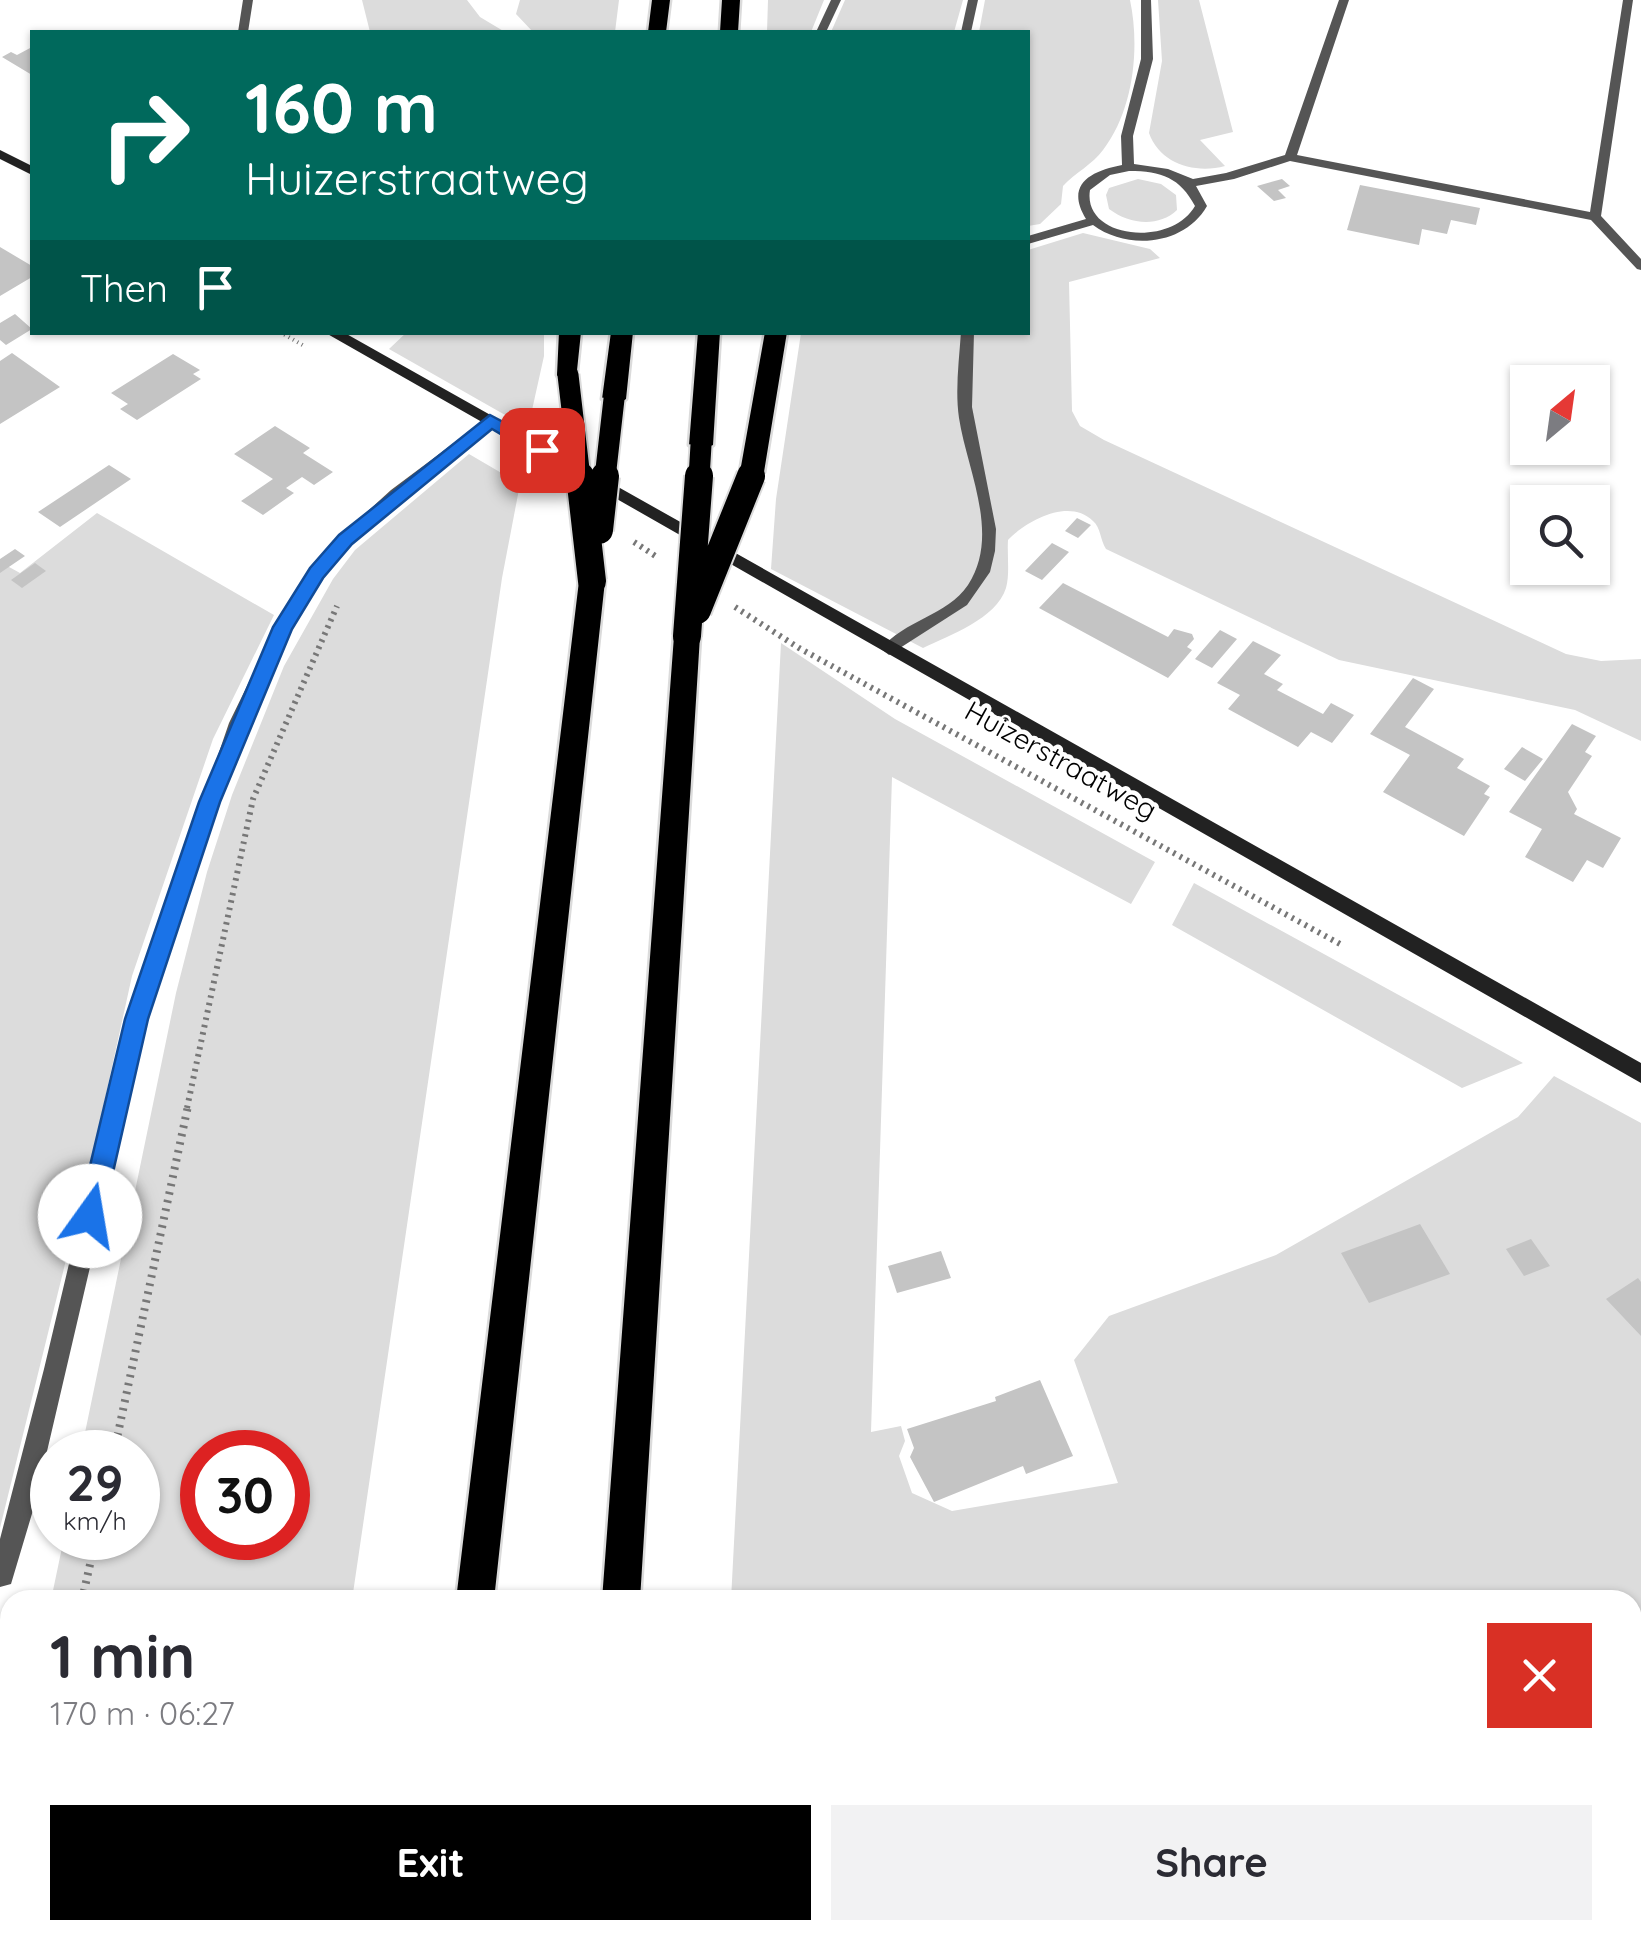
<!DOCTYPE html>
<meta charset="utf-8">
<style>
:root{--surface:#fff;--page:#f2f2f3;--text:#2b2b33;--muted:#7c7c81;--accent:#000}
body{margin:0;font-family:Quicksand,sans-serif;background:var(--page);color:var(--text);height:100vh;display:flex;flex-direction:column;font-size:38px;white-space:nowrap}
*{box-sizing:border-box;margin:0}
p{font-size:32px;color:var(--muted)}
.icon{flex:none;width:55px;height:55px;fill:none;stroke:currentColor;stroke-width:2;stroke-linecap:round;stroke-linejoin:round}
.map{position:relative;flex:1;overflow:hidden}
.details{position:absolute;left:0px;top:1590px;width:1642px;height:350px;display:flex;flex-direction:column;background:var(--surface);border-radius:30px 30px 0 0;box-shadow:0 2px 8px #0004}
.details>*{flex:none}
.guide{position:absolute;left:30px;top:30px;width:1000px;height:305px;border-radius:0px;box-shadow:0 2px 8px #0004;background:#00695c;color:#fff;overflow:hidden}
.needle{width:65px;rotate:29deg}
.buttons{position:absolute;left:1510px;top:365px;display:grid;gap:20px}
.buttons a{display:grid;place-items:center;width:100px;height:100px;border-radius:0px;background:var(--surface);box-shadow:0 2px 8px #0004;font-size:50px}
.speed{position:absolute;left:30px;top:1430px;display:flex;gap:20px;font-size:50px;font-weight:700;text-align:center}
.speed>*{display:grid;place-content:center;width:130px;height:130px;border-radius:50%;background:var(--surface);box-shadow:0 2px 8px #0004;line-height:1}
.speed small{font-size:25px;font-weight:400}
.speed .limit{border:15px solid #d22;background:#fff;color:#111}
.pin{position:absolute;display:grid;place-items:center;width:85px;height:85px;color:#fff;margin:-42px;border-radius:20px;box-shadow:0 5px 15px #0006}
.me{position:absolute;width:110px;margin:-55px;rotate:13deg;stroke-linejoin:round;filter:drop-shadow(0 0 8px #0008)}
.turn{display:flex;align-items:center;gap:35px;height:210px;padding:0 50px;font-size:45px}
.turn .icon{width:130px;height:130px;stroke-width:2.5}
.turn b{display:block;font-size:70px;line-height:85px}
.then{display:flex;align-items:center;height:95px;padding:0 50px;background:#0003;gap:20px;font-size:38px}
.round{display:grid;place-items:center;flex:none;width:105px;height:105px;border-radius:0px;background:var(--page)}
.head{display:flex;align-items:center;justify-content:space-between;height:170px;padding:0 50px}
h1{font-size:60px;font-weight:700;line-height:75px}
.primary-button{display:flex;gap:20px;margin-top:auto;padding:20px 50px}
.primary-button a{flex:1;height:115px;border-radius:0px;background:var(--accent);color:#fff;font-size:40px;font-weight:700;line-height:115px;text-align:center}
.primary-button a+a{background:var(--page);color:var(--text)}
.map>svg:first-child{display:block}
.green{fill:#dcdcdc;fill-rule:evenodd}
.water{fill:#a3a3a3}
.building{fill:#c4c4c4}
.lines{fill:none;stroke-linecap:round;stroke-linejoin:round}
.highway-casing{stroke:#dbdbdb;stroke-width:5}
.path-far2{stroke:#777;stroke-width:4;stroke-dasharray:1 4;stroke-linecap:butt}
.path-far1{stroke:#777;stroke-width:6;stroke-dasharray:2.5 5;stroke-linecap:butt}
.path{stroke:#777;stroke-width:8;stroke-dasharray:2.5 6;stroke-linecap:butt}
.lane{fill:#555;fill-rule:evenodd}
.street{fill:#555;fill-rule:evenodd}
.secondary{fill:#222;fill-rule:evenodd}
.highway{fill:#000;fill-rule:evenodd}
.highway-bridge-far1-casing{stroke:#dbdbdb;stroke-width:25;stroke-linecap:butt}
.highway-bridge-casing{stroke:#dbdbdb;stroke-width:32;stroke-linecap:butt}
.highway-bridge-far1{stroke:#000;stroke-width:21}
.highway-bridge{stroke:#000;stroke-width:28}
.route{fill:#1a73e8;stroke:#114b97;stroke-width:2.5}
.labels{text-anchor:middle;stroke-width:9;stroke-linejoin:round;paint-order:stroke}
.street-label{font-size:28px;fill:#000;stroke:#fff}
</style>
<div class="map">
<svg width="1641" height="1940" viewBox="0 0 1641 1940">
<rect width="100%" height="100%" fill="#fff"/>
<path class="green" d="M362,0h105l13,17 25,15h-135z
M520,0h99l-4,32h-82l-17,-18z
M768,0h56l-13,32h-44z
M845,0h118l-9,32h-123z
M985,0h145c10,47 4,110 -27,150 -10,14 -28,23 -40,36l-2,18 -21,20 -12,2v-194h-49z
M1158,0h41l34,132 -33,8 25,26c-30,8 -65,-2 -76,-33l13,-72z
M1138,179l23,5 15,11 1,15c-19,18 -48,14 -68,-1l-3,-14 3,-7z
M1083,233l67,16 10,9 -91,24 3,129 8,15 24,14 462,214 35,7 40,-2v82l-66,-31 -236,-50 -233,-111c-6,-9 -5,-21 -13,-28 -24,-24 -67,0 -85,19 -1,15 2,34 -2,48 -10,31 -56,47 -83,60l-152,-79 5,-70 25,-166 227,-1v-82z
M407,332l137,1v23l-16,72 -139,-79z
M469,454l51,30 -18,94 -150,1022h-301l13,-62h74v-86h-57l95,-459 31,-121 25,-77 52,-129 49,-87 22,-29zM202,1452h86v86h-86z
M97,513l177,102 -61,124 -81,237 -33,150 -99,402v-966l20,11z
M781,643l114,76 260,143 -24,42 -239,-127 -21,655 30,-6 4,15 -6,15 13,37 40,18 166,-28 -44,-123 35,-44 167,-61 242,-138 36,-41 87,47v817h-599l-5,-10h595v-330h-901z
M1194,883l329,180 -61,25 -290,-163z
M10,1797v133h295l-2,10h-303v-95z
M715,1930h220l4,10h-225z"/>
<path class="water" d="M935,1930h102l5,10h-103z"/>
<path class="building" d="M32,47v28l-30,-18 9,-5 6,3z
M1282,179l8,7 -12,4 8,8 -12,3 -17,-15z
M1360,185l120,23 -4,17 -25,-5 -4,14 -25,-5 -3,16 -72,-15z
M0,247l32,19v11l-32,19z
M15,314l17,15 -26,16 -6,-5v-17z
M12,353l48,34 -60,37v-63z
M173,354l27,16 -7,4 8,5 -64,41 -17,-11 8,-5 -17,-11z
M275,426l35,22 -7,5 30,19 -19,13 -12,-8 -16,11 8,5 -31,22 -22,-14 32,-22 -39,-25z
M109,465l22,14 -71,48 -22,-15z
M1077,518l14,7 -13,13 -13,-7z
M1052,543l17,9 -27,28 -17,-9z
M15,549l10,7 -25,17v-14z
M35,563l11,8 -24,17 -11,-8z
M1063,583l105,54 6,-8 18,5 2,5 -7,8 5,3 -24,28 -129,-70z
M1220,630l17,9 -25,29 -17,-9z
M1253,641l28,14 -17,19 19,10 -6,6 46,24 8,-11 23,12 -22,28 -21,-11 -13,15 -70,-38 12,-14 -23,-12z
M1413,678l21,11 -29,38 59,32 -7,9 33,18 -6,8 6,3 -26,39 -81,-44 27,-37 -40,-21z
M1572,724l24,12 -11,16 7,4 -24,36 9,17 -3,5 47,24 -18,30 -16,-8 -14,22 -48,-25 17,-28 -33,-17z
M1522,747l21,12 -18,22 -21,-12z
M1420,1224l30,50 -81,29 -28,-50z
M1531,1239l19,27 -26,10 -18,-27z
M941,1251l10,27 -54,15 -9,-27z
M1638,1278l3,4v54l-35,-37z
M1040,1380l33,76 -47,18 -3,-8 -89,36 -24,-45 4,-9 -7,-19 89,-28 -1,-4z"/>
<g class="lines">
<g class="highway-casing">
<path id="highway" d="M652,0h18l-4,32h-18z
M722,0h18l-2,32h-18z
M559,332h22l-5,48h-16l-3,-5z
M611,332h22l-7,67 -12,8 -12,-8z
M698,332h22l-7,113 -12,8 -12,-8z
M765,332h22l-23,140 -12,8 -12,-8z
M592,572l9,3 4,6 -111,1019h-38l123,-1019 4,-6z
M687,626l9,3 4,7 -60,964h-38l72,-964 4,-7z
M416,1930h42l-1,10h-42z
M578,1930h42l-1,10h-42z"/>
</g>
<path class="path-far2" d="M280,332l26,15"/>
<path class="path-far1" d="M634,542l23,15
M735,607l64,41 541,296
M187,1108l66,-309 84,-193"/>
<path class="path" d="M114,1452l74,-346
M82,1600l14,-62
M21,1940l2,-10"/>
<path class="lane" d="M243,0h10l-5,32h-10z
M831,0h10l-15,32h-10z
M968,0h10l-7,32h-10z
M1141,0h10l2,59 -20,77 1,28 34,5 25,10 33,-6 59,-18 54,-155h10l-52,155 293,57 33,-212h10l-32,216 40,43v11l-4,-1 -46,-49 -301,-59 -56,18 -38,7 11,20c-22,39 -79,45 -114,19l-65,19v-8l58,-17c-21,-34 4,-48 36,-54l-1,-29 20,-77zM1129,171c33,0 51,7 66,35 -24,42 -113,33 -105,-16l20,-15z
M961,332h13l-2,75 24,122 -1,22 -5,21 -23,33 -78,50 -8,-6c23,-29 66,-33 87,-64 33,-50 -1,-115 -9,-167 -4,-28 0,-57 2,-86z"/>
<path class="street" d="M490,416l8,5 -3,4 -116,92 -42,42 -38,54 -36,71 -31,78 -81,244 -117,501 -23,77 -11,3v-48l44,-170 82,-345 103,-301 55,-113 41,-60 66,-60z"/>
<path class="secondary" d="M0,150l32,16v9l-32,-16z
M324,332h19l1298,731v20z"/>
<use href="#highway" class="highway"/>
<g class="highway-bridge-far1-casing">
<path id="highway-bridge-far1" d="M568,375l12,103
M605,478l9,-79
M699,478l2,-33
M750,478l2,-6"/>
</g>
<g class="highway-bridge-casing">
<path id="highway-bridge" d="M580,476l12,105
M599,530l6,-54
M697,610l54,-134
M687,636l12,-160"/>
</g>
<use href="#highway-bridge-far1" class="highway-bridge-far1"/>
<use href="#highway-bridge" class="highway-bridge"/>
</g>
<path class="route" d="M490,415l58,31v8h-13l-43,-25 -140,115 -29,34 -31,51 -72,173 -72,217 -45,197 -4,8 -9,4 -8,-4 -4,-8 47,-197 74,-217 74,-175 37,-59 29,-33z"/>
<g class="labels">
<g class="street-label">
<text transform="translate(1061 760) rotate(29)" y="10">Huizerstraatweg</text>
</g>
</g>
</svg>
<div class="buttons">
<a><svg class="needle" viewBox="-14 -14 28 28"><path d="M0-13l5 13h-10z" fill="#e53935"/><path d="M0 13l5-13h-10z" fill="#7c7c81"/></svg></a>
<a><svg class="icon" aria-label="search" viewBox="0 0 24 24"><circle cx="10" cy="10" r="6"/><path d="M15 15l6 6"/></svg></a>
</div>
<div class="speed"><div>29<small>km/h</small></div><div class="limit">30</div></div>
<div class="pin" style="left:542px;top:450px;background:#d93025"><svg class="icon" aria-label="arrive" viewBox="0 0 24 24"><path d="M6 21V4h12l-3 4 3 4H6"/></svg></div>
<svg class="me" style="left:90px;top:1216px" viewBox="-20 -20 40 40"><circle r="19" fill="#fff"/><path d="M0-13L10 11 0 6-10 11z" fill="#1a73e8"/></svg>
<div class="guide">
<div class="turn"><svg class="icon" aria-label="right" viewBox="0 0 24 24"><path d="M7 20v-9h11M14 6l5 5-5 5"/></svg><div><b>160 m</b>Huizerstraatweg</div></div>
<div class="then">Then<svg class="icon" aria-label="arrive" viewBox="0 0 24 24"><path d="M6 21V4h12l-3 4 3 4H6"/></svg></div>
</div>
<section class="details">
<div class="head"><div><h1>1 min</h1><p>170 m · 06:27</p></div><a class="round" style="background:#d93025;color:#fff"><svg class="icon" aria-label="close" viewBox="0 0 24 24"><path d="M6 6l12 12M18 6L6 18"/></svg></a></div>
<div class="primary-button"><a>Exit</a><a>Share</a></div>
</section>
</div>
